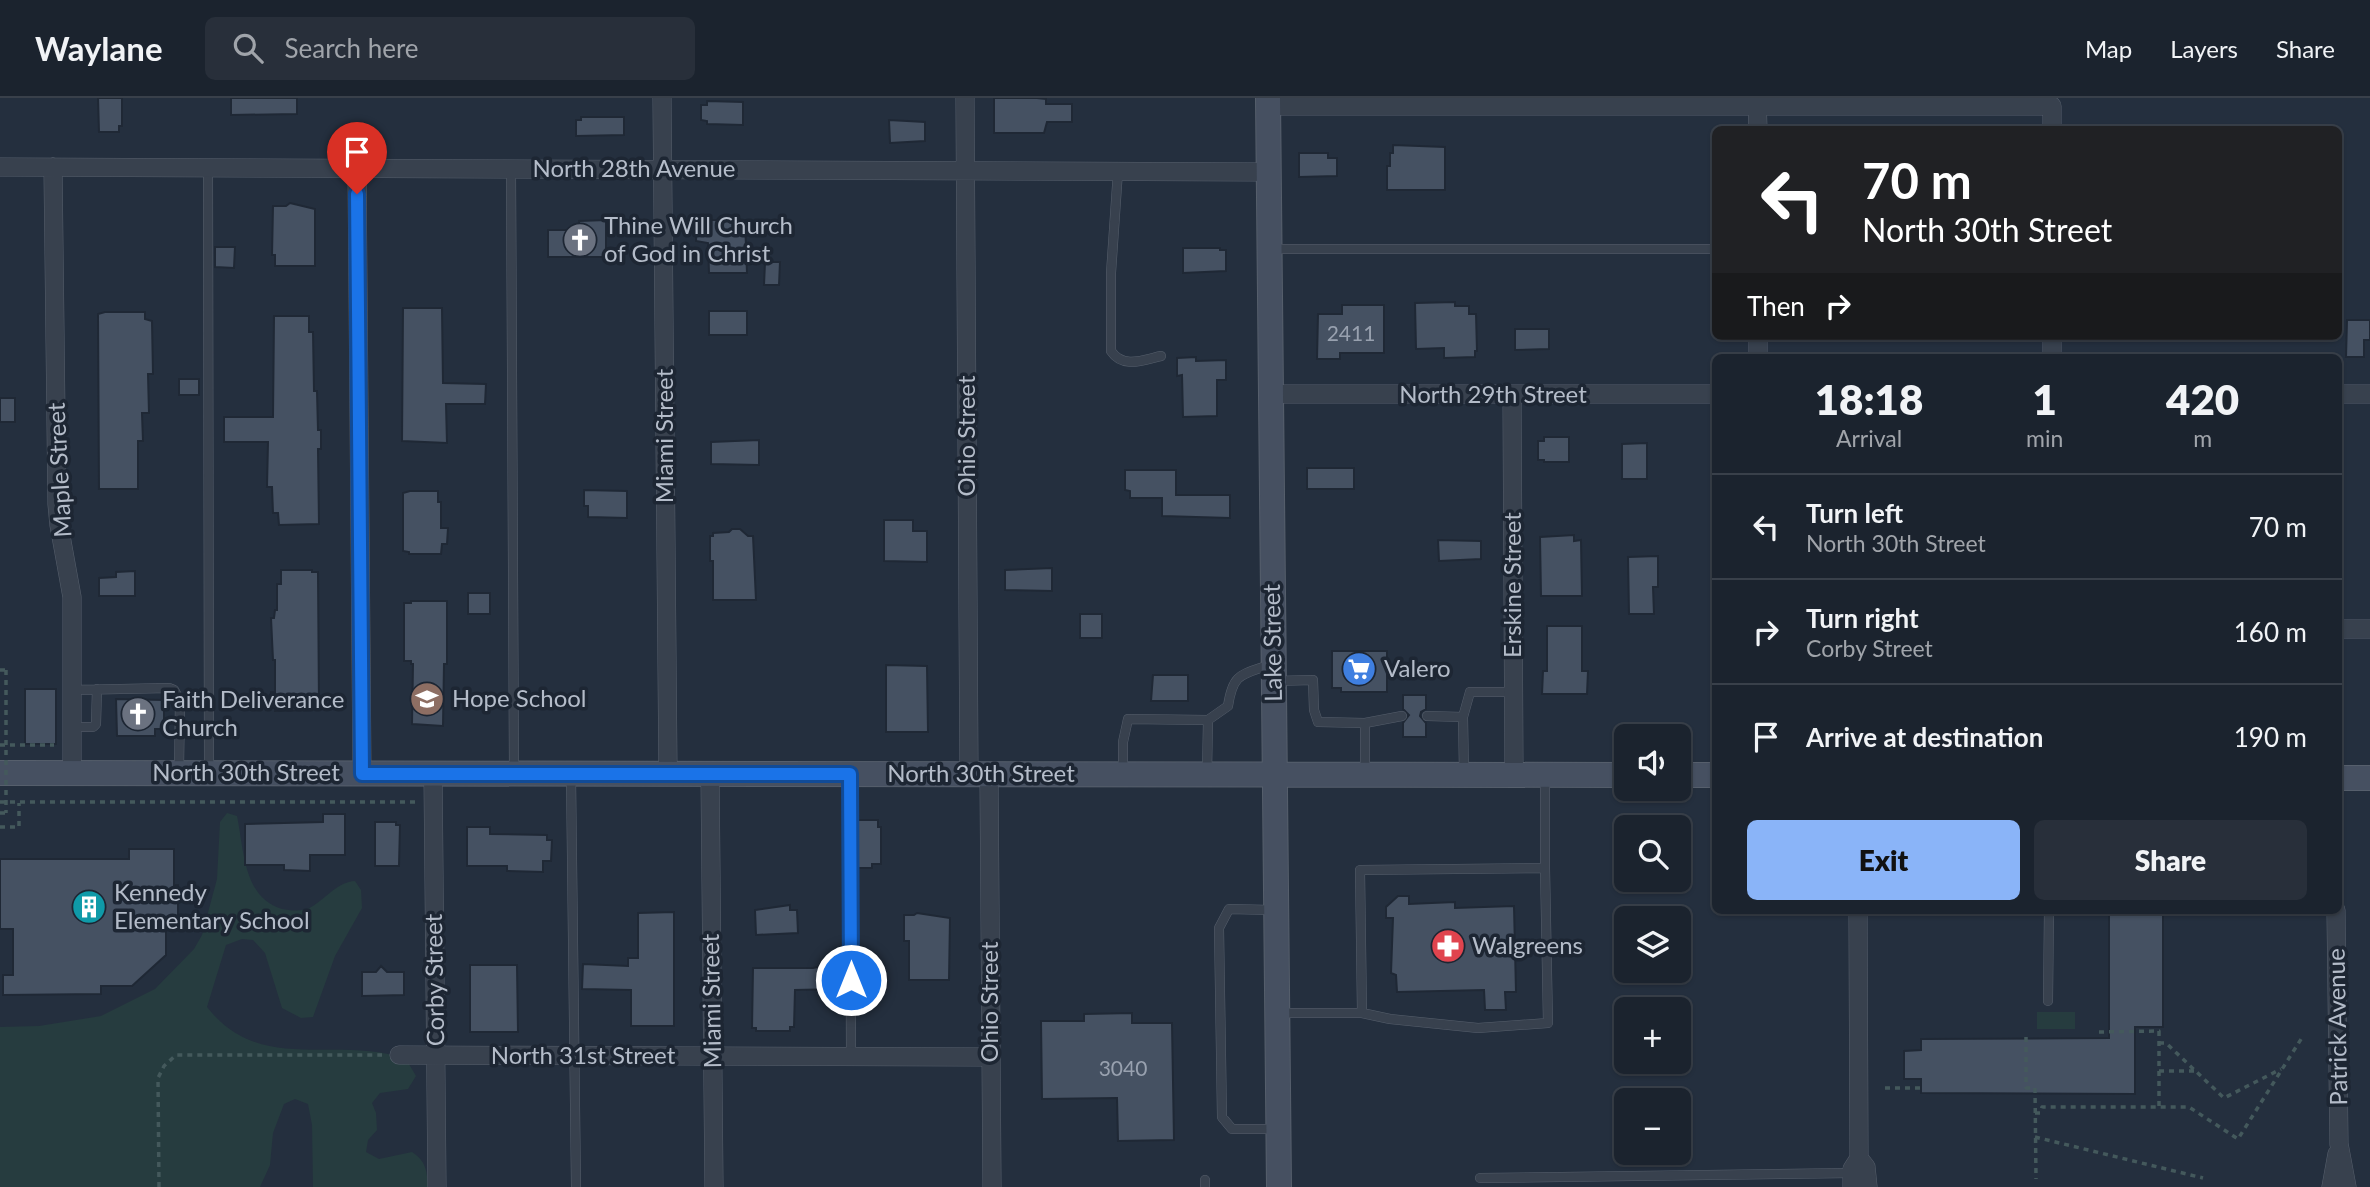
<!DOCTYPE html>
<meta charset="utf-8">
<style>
:root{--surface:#1b232e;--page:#282f3a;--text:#f1f3f6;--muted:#a0a4aa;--line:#39404a;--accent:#8ab4f8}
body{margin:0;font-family:Lato,sans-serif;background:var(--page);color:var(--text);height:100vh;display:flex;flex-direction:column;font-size:26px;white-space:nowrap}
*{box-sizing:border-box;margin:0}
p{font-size:23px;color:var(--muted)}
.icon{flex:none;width:38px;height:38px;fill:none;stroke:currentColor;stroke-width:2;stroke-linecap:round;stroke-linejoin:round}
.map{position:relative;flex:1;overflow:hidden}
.side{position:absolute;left:1712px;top:256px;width:630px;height:560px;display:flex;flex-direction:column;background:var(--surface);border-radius:10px;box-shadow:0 2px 5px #0004,0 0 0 2px var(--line)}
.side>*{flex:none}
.guide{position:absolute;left:1712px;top:28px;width:630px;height:214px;border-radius:10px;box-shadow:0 2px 5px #0004,0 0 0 2px var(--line);background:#202124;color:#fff;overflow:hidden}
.tools{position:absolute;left:1614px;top:626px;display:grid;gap:14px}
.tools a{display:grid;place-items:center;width:77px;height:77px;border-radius:10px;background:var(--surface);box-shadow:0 2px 5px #0004,0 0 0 2px var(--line);font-size:35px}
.pin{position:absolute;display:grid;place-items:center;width:60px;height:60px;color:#fff;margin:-72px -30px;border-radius:50% 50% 50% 0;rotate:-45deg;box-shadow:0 0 7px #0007}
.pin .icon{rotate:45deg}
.me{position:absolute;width:77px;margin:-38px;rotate:0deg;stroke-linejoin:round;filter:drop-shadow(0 0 5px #0008)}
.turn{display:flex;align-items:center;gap:24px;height:147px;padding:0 35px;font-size:32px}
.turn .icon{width:91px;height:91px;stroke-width:2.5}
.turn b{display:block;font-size:49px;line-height:60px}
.then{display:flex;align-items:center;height:66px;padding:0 35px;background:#0003;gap:14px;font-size:26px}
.eta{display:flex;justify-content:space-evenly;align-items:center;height:119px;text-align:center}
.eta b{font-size:42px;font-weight:800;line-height:49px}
.primary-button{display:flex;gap:14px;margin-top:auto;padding:14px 35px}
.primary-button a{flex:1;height:80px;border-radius:10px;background:var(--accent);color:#111;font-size:28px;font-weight:800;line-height:80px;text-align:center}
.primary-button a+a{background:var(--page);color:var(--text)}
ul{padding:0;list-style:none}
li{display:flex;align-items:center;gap:21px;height:105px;padding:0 35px;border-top:2px solid var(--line)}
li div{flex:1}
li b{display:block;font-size:26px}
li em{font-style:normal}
header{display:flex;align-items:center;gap:42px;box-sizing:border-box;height:98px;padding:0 35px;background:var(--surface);border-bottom:2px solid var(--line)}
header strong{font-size:33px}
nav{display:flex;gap:38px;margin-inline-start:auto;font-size:24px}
.search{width:490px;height:63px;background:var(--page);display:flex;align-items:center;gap:18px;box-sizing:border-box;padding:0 24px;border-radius:10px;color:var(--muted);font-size:26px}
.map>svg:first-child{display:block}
.green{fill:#263c3f}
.building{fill:#455162;stroke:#1f2835;stroke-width:2}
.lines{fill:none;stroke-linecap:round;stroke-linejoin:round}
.lane-casing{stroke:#565f6c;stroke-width:10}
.street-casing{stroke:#565f6c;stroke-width:19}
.secondary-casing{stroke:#565f6c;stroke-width:26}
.path{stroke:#44595c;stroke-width:3.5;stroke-dasharray:5 5;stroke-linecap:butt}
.lane{stroke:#38414e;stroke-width:9}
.street{stroke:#38414e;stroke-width:18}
.secondary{stroke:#465061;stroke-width:24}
.path-bridge{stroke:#44595c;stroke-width:3.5;stroke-dasharray:5 5;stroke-linecap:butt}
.route-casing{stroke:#114b97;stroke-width:18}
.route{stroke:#1a73e8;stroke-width:12}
.labels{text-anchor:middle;stroke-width:7;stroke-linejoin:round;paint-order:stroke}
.number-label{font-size:21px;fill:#98a1af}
.street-label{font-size:24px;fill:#b4bcc9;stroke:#1d2633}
.poi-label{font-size:24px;fill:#b4bcc9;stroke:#1d2633;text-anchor:start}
</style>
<header>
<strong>Waylane</strong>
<div class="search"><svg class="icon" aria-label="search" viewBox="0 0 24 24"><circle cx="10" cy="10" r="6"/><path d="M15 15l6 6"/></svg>Search here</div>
<nav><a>Map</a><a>Layers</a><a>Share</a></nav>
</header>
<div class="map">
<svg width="2370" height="1089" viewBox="0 0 2370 1089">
<rect width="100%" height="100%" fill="#242f3e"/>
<path class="green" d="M227,715l10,3c7,33 6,82 45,93 10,2 22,3 31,-3 14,-9 25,-24 42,-25l6,9 1,18 -27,48 -22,61 -12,1 -19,-10 -17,-55 -12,-13 -11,-1 -16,6 -19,62c54,69 129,27 199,52l10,17 -8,13 -28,4 -8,10 4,10 1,17 -9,10 -2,12 13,7 33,-7c14,9 15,19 16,35h-115l-1,-62 -4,-21 -13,-5 -11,5 -11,29 -3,32 -10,22h-260v-160l39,-1 62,-10 54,-27 39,-40 8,-14 15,-56 3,-57z
M2037,914h38v17h-38z"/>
<path class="building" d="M98,0h24v28h-3v6h-20z
M231,0h66v16l-66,1z
M994,0h43l9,1v5h26v18h-25l-3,11h-50z
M707,3l36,1v23l-36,-1v-3l-6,-1v-15h6z
M581,19h43v18l-48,1v-16h5z
M889,22l36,2v19l-35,2z
M1393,47l52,2v43h-58v-24h3v-13h3z
M1299,55h29v5h9v18l-38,1z
M290,105l25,6v57h-40v-11h-3l1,-49h13z
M606,122v37h-58v-27h31v-9z
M700,122h45l2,53h-38l-1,-30 -12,-2 1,-20z
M215,149h20l-1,21 -19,-1z
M1183,150h37v2h6v21l-43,2z
M765,164h15l-1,23h-15z
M1455,204v4h14v8h7l1,37h-2v6l-31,1v-10l-28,1 -1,-46z
M1342,207h42v48h-44v6h-23l1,-45h24z
M403,210h39l1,75 43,1 -1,20h-39l1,39 -45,-2z
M709,213h38v24h-38z
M105,214h40v7l7,2 1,53h-5l1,39h-7l1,28h-5v48h-39l-1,-175z
M274,218h35v16h4l1,59h3l1,39h3v19h-3l1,75 -40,1 -1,-12h-5l-1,-26h-5l1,-45h-44v-25h49z
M2347,222h23v20h-6v17h-18z
M1515,231h34v20l-34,1z
M1196,259v4l30,-1v20h-9v36l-34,1 -1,-42 -5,1v-18z
M179,281h20v16h-20z
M0,300h15v24h-15z
M1544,339h25v25h-25v-2h-6v-19h6z
M759,342v25l-48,-1v-22z
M1647,345v36h-25v-35z
M1307,370h47v21h-47z
M1125,372h51v25h54v23l-68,-2v-18h-32v-7l-5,-1z
M584,392l43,1v27l-39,-1v-11h-4z
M410,393h28v11h3v26h7l-1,16h-5l-1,10h-32v-2l-6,-1v-58z
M884,422h29v11h14v31l-43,-1z
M732,431h8l8,7h5l3,64h-43v-39h-3v-25h3v-3l16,-1z
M1574,437v6l7,-1 1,56h-41l-1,-59z
M1438,442l43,1v18l-42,2z
M1658,458v31h-5l1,27h-25l-1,-57z
M1052,470v23l-47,-1v-20z
M281,472h31v2h6l1,135h-8v3l-36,1v-3h-4v-16h4v-32h-2l-2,-42h3l1,-8h2v-26h4z
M135,473v25h-36v-18l17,-1v-5z
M468,495h22v21h-22z
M411,503h36v63h-3l-1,62 -31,-2 1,-60h-2v-3h-7v-58h7z
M1080,516h22v24h-22z
M1547,528h35v45h6l-1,23h-45l1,-23h4z
M1332,553h55v41h-46v-4h-9z
M886,567l41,1 1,66h-42z
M1153,577h35v26h-37z
M25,591h31v55h-31z
M1403,597h23v14l-5,3 -1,4 6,7v14h-23v-14l6,-8 -6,-6z
M116,601l48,1v29h-9v7h-38z
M323,716h22v41h-35v16l-26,-1v-5h-39v-41l78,-2z
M858,722h20v7h3v37h-9v4h-15z
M375,724h21v3h4l-1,41h-24z
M467,729h23v7l57,1v5h5l-1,21h-8v11l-36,-1v-5h-40z
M129,751h45v36h4v45h-12v25l-34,31h-31v8l-98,1v-20h10v-46h-13v-70h129z
M1398,798h11v8l46,-2v6l59,-2 2,86h-11l1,18h-21l-1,-20 -87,2 -1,-17 -5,-2 2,-55h-7v-11z
M790,807v5h7l1,23 -42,2 -1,-25z
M2109,812h54v117h-28v67l-214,-1v-14h-17v-28l17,-1v-11l188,-1z
M674,814v114h-43v-36l-49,-1 1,-25 45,2v-8h10v-45z
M917,815l33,5 -1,62h-40v-39h-5v-26h10z
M842,864l1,27 -48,1 -1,37h-4v4h-34v-3h-4l1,-60h60z
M470,867h47l1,67h-48z
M381,868l6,6h17v23l-42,1v-24h14z
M1132,915v10h40l2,117 -56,1 -1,-43 -75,1 -1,-78h43v-7z"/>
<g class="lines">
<g class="lane-casing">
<path id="lane" d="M208,69l1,604
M511,71l3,602
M1118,73l-7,102v78c12,18 32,9 50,5
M1272,151h443
M1274,583l39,-1 1,30 4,12 47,1
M72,592l97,-2 5,2 6,11 -1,69
M1427,618l36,1 1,56
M1463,619l7,-25h44
M72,629h21l3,-3 1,-35
M1123,676v-32l5,-23 80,1 20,-14c5,-34 14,-31 44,-42
M1207,676l1,-54
M1365,676v-51l37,-7
M850,677l1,282
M571,678l5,411
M1545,770v-90
M1273,812l-44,-1 -10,19 3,189 10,12h44
M2048,903l1,-91
M1278,915h84l28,6 88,9 70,-5 -3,-155 -185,2 2,143
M1480,1080l372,-5
M1205,1082v7"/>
</g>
<g class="street-casing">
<path id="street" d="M662,0l6,675
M965,0l4,677
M1757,0l1,32
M1268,8h784v24
M0,69l1269,5
M53,69l4,337 2,21 13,72v176
M357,70l5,605
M1758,238v21
M2052,238v21
M1270,296h445
M2338,296h32
M1512,297l2,379
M2338,531h32
M433,675l4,414
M710,675l4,414
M989,677l3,412
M2336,812l3,234 8,43
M399,957l591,2
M1859,1060l7,9 2,20
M1852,1089v-18l7,-11 -1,-248
M2331,1089l6,-33"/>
</g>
<g class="secondary-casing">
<path id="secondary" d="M1268,0l11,1089
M0,675l1626,2
M1678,677h37
M2338,680h32"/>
</g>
<path class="path" d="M0,572h6
M0,647h54
M0,704h417
M0,715h6
M0,729h19v-24
M2099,934l60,-1v76
M2026,939v51h9l1,91
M2159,945h7l58,55 57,-29
M2159,973h36
M1885,990h35
M2035,1015h5l2,-6h147l49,32 65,-103
M2035,1039l168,41
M159,1089l-1,-109 6,-12 12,-11h206"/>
<use href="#lane" class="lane"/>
<use href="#street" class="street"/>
<use href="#secondary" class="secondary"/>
<path class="path-bridge" d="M6,572v143"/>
</g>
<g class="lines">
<g class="route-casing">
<path id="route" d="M357,96l5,580h488l1,206"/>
</g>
<use href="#route" class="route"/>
</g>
<defs>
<g id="church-disc" transform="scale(1.75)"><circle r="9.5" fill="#6b7280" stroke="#1d2633"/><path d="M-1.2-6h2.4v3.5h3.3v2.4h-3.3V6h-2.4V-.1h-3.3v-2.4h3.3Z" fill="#fff"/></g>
<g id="supermarket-disc" transform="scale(1.75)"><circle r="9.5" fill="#3f7fe0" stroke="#1d2633"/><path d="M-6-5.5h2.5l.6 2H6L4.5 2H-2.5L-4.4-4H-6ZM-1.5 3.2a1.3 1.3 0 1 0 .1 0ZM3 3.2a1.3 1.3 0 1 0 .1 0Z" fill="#fff"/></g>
<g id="school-disc" transform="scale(1.75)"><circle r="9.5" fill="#8d6e63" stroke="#1d2633"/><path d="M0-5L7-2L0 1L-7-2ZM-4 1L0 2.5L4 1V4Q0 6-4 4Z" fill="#fff"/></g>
<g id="building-disc" transform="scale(1.75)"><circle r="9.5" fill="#0f9aa8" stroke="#1d2633"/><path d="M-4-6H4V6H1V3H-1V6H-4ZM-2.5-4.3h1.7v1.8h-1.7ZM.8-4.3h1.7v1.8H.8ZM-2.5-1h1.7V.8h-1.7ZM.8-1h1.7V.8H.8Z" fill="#fff"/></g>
<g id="pharmacy-disc" transform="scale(1.75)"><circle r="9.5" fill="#e0444e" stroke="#1d2633"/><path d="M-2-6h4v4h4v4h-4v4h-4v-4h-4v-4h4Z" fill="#fff"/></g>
</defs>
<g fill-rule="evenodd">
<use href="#church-disc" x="580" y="142"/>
<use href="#supermarket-disc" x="1359" y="571"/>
<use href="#school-disc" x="427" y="601"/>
<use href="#church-disc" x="138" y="616"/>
<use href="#building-disc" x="89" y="809"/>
<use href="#pharmacy-disc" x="1448" y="848"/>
</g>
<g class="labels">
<g class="number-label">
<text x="1351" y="243">2411</text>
<text x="1123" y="978">3040</text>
</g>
<g class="street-label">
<text x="634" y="79">North 28th Avenue</text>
<text x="1493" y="305">North 29th Street</text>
<text transform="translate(665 338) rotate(-90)" y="8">Miami Street</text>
<text transform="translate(967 338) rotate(-90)" y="8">Ohio Street</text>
<text transform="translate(60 372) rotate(-93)" y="8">Maple Street</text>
<text transform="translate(1513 487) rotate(-90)" y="8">Erskine Street</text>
<text transform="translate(1273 545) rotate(-91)" y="8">Lake Street</text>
<text x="246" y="683">North 30th Street</text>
<text x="981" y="684">North 30th Street</text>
<text transform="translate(435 882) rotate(-91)" y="8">Corby Street</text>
<text transform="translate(712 903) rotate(-91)" y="8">Miami Street</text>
<text transform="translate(990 904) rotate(-90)" y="8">Ohio Street</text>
<text transform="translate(2338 929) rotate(-91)" y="8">Patrick Avenue</text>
<text x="583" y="966">North 31st Street</text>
</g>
<g class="poi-label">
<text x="604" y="136">Thine Will Church<tspan x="604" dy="28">of God in Christ</tspan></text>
<text x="1384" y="579">Valero</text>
<text x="452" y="609">Hope School</text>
<text x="162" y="610">Faith Deliverance<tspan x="162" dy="28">Church</tspan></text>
<text x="114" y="803">Kennedy<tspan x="114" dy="28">Elementary School</tspan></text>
<text x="1472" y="856">Walgreens</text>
</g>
</g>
</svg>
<div class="tools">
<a><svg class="icon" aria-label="sound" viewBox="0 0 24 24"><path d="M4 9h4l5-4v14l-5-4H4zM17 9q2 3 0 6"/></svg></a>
<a><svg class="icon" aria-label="search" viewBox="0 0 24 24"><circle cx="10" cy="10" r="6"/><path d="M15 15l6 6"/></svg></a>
<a><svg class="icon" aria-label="layers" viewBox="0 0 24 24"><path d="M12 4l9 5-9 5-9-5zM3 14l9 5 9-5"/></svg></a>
<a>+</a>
<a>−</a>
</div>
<div class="pin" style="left:357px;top:96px;background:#d93025"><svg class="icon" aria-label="arrive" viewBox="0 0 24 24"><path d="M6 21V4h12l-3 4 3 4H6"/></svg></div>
<svg class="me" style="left:851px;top:882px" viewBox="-20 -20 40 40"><circle r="17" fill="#1a73e8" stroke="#fff" stroke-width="3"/><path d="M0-11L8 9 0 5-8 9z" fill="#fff"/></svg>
<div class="guide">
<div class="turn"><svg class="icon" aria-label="left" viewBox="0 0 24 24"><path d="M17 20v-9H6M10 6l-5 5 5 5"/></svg><div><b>70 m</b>North 30th Street</div></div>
<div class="then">Then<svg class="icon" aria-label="right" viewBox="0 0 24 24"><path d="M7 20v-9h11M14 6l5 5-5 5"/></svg></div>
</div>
<section class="side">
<div class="eta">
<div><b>18:18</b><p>Arrival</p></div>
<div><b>1</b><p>min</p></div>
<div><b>420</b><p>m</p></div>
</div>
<ul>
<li><svg class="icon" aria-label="left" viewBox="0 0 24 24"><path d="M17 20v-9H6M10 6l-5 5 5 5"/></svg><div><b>Turn left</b><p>North 30th Street</p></div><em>70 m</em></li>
<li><svg class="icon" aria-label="right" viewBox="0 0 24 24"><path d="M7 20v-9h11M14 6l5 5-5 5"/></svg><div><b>Turn right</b><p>Corby Street</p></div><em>160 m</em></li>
<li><svg class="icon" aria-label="arrive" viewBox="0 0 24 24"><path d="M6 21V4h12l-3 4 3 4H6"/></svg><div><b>Arrive at destination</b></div><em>190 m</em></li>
</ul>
<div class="primary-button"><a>Exit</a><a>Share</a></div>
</section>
</div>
